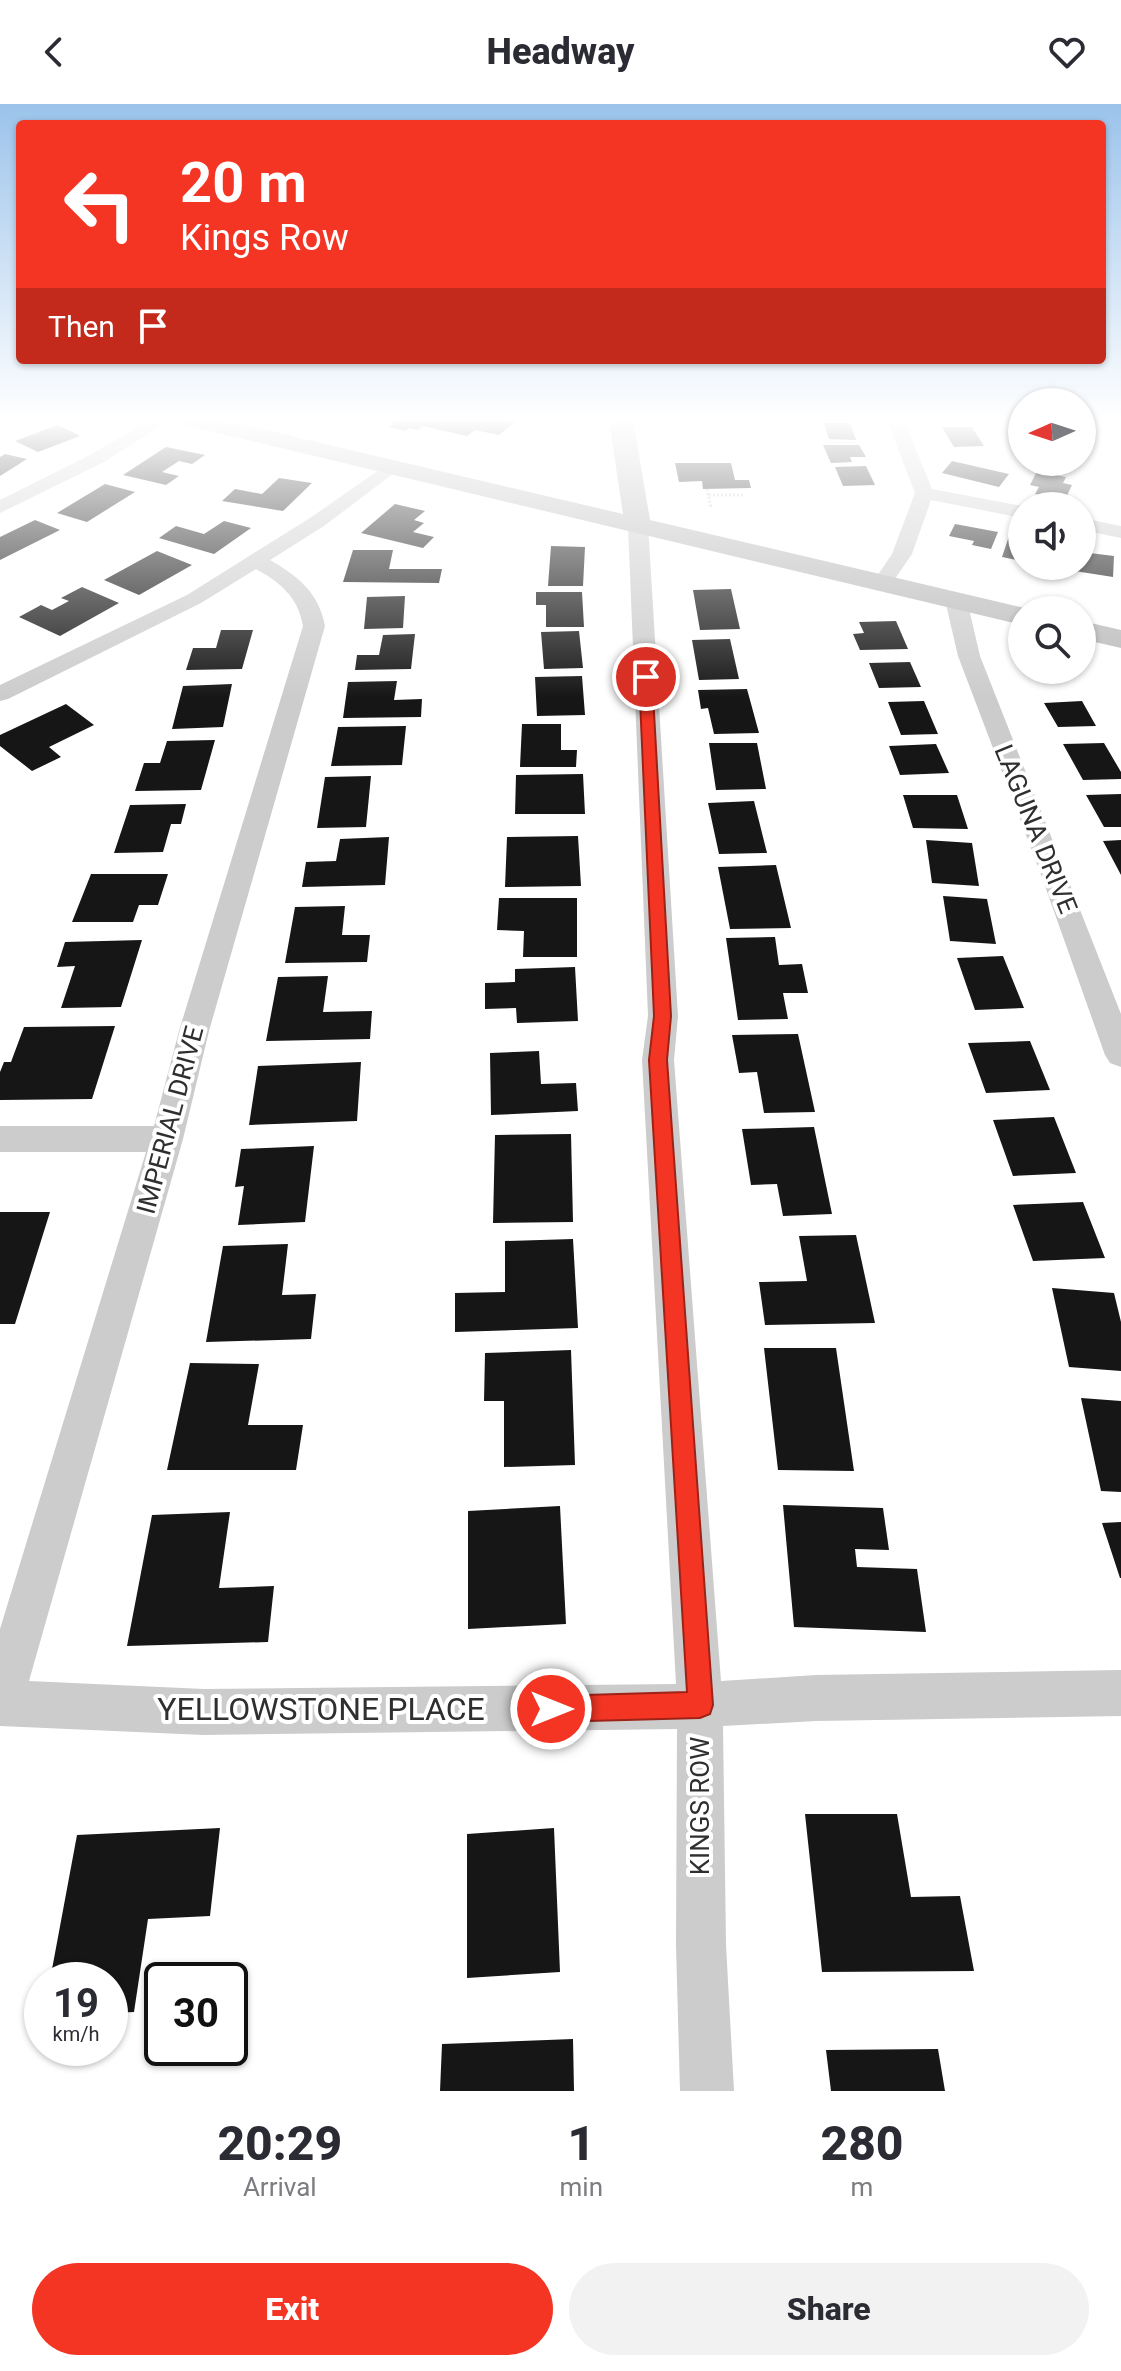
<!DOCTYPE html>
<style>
:root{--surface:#fff;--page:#f2f2f3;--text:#2b2b33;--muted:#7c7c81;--accent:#f43524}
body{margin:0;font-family:Roboto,sans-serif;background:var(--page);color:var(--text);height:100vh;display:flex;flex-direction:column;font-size:30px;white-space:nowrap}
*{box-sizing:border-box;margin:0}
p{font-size:26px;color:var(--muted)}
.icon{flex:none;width:44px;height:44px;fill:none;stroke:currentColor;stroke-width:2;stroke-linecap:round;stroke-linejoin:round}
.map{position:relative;height:1987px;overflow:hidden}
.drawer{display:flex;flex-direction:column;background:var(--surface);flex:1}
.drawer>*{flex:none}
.top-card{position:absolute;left:16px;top:16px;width:1090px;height:244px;border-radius:8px;box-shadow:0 2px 6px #0004;background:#f43524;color:#fff;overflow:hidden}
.needle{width:52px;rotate:267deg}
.tools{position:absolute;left:1008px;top:284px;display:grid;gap:16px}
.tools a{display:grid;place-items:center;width:88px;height:88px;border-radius:50%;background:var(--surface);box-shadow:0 2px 6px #0004;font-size:40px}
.speed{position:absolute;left:24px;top:1858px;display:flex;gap:16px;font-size:40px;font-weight:700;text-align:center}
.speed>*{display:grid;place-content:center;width:104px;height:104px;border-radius:50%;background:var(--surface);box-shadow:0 2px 6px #0004;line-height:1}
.speed small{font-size:20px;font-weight:400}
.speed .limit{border:4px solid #111;border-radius:12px;background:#fff;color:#111}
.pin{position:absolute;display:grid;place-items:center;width:68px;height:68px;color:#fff;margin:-34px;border:4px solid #fff;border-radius:50%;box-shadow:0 2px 8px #0007}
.me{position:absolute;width:88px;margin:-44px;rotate:90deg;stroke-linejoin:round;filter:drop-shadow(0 0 6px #0008)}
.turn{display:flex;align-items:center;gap:28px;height:168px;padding:0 32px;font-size:36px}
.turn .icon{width:104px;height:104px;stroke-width:2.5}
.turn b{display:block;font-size:56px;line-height:68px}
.then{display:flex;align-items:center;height:76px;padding:0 32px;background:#0003;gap:16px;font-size:30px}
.eta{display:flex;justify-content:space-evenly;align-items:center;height:136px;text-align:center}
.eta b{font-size:48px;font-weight:800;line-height:56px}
.primary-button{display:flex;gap:16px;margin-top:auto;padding:16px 32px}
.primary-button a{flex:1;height:92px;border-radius:48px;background:var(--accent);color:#fff;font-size:32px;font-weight:800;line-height:92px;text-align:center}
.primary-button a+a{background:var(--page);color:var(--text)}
header{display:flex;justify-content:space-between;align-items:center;height:104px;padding:0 32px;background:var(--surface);font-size:36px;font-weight:800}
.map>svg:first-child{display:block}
.building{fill:#161616}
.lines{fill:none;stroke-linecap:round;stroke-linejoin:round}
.path{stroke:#ccc;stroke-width:3;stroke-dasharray:2 2;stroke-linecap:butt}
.street{fill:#ccc;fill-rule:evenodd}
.secondary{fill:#b9b9b9;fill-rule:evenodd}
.route{fill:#f43524;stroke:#9f2217;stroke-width:2}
.labels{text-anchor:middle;stroke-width:8;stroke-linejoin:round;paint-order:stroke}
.street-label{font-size:26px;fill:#2f2f2f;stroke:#fff}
.near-street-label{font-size:32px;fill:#2f2f2f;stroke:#fff}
</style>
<header><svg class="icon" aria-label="back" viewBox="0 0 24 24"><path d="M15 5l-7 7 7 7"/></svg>Headway<svg class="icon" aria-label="heart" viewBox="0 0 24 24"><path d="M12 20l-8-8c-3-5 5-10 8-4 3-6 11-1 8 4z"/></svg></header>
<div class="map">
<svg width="1121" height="1987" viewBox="0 0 1121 1987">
<rect width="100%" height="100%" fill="#fff"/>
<path class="building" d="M385,316h132l-18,15 -24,-5 -8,6 -44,-10 -5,4 -9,-2 -4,3 -16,-4 5,-4z
M824,319h26l6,17 -27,-1z
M58,321l22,11 -42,16 -23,-11z
M942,323h30l12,19 -30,1z
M823,341h36l7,12h-16l2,5 -21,1z
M166,343l39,8 -13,9 -13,-3 -17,11 17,4 -13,9 -43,-10z
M5,350l22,5 -27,17v-19z
M952,357l57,13 -10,13 -57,-14z
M675,359h56l4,17h14l2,8 -48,1 -1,-8 -23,1z
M866,362l9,19 -32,1 -8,-19z
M1037,367l29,6 -3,6 9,2 -7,15 -30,-6 4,-7 -9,-2z
M279,374l33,5 -29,28 -61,-10 13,-12 27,5z
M105,380l30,8 -48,30 -30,-9z
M395,400l30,7 -11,9 10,3 -11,9 21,5 -11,11 -62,-15z
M35,416l25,10 -60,30v-23z
M224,417l27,7 -37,26 -55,-16 17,-12 28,8z
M955,420l43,8 -7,17 -19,-4 2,-4 -25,-5z
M1009,432l13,2v23l-20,-4z
M551,442l34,1 -2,39h-35z
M353,446h40l-4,19h53l-3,14 -96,-1z
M157,447l35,14 -53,30 -35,-15z
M1082,448l32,4 -1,21 -51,-8v-3h20z
M82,483l37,16 -59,33 -41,-19 22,-12 11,5 17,-9 -8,-3z
M731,485l9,40 -40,1 -7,-40z
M536,488h46l2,35h-38v-22h-10z
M405,492l-2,32 -39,1 3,-32z
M896,517l12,28 -48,1 -7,-16 11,-1 -5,-11z
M221,526h32l-11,39 -56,1 7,-22h23z
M579,527l4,37 -39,1 -3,-37z
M415,530l-4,35 -56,1 2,-15h22l4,-20z
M730,535l9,40 -40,1 -7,-40z
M910,558l11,25 -42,1 -10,-25z
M582,572l3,39 -48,1 -2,-39z
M397,577l-3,19 28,-1 -1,18 -78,1 5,-36z
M232,580l-9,43 -51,2 11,-43z
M747,585l12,44 -45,1 -6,-26 -7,1 -3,-19z
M924,597l14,33 -37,1 -13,-33z
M1082,597l14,25 -38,1 -14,-24z
M66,600l28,21 -45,22 12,10 -29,14 -32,-25v-11z
M522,620h39v26h16l-1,17h-56z
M406,622l-4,39 -71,1 7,-39z
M215,636l-14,50 -66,1 9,-28h16l7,-22z
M709,639h48l9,46 -50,1z
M1104,639l17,29v7l-38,1 -20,-36z
M936,640l13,29 -49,2 -11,-29z
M583,670l2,40h-70l1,-39z
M371,672l-5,51 -49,1 8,-51z
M1121,690v33h-17l-18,-32z
M903,691h54l11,34 -55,-1z
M754,697l13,52 -48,1 -11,-51z
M186,700l-5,20h-10l-8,28 -49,1 16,-48z
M578,732l3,50 -76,1 2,-50z
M389,733l-4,48 -83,2 4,-25 30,-1 4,-22z
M926,736l46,3 7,43 -47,-3z
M1121,736v35l-18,-34z
M776,761l15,63 -61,1 -12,-62z
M91,770h77l-10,31h-19l-6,17h-61z
M943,792l44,3 9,45 -46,-3z
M499,794h78v59h-54l1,-26 -27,-1z
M345,802l-3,29h28l-3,27 -82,1 10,-56z
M775,833l4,28 23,-1 6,29h-25l5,26 -50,1 -12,-82z
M142,836l-21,67 -60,1 14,-42 -18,1 8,-25z
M1003,852l21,52 -49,2 -18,-52z
M575,863l3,54 -61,2 -1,-15 -31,1v-26l30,-1v-13z
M328,872l-5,36 49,-1 -2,28 -104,2 12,-64z
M115,922l-23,73 -92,1v-28l4,-10h7l13,-35z
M798,930l17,78 -51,1 -7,-41 -18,1 -7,-38z
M1030,937l20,49 -64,3 -18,-50z
M539,947l2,33 35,-1 2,28 -87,4 -1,-62z
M361,958l-4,59 -108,4 9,-59z
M1054,1013l22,56 -63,3 -20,-56z
M814,1023l18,87 -49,2 -6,-32 -26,1 -9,-56z
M571,1030l2,88 -80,1 2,-88z
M314,1042l-9,76 -67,3 6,-39 -9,1 6,-38z
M1083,1098l22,56 -72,3 -20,-56z
M0,1108h50l-35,112h-15z
M856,1131l19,88 -110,2 -6,-43 48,-1 -8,-45z
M573,1135l5,89 -123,4v-39l50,-1v-51z
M288,1140l-6,51 34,-1 -5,45 -105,3 17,-96z
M1052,1184l62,5 7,29v49l-52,-4z
M764,1244h72l18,123 -76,-1z
M571,1246l4,115 -71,2v-66h-20l1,-48z
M190,1259l69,1 -11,61h55l-7,45h-129z
M1081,1294l40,3v91l-20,-1z
M783,1401l100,3 6,42 -34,-1 2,18 60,2 9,63 -132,-5z
M560,1402l6,118 -98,5v-118z
M230,1408l-11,76 55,-2 -6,56 -141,4 25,-131z
M1121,1418v56h-1l-18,-55z
M805,1710h92l14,83 49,-1 14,75 -152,1z
M220,1724l-10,88 -62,3 -14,93 -24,1v-33h-60l27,-145z
M554,1724l6,144 -93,6v-144z
M573,1935l1,52h-134l2,-47z
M938,1945l7,42h-114l-5,-41z"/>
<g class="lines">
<path class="path" d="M707,385l4,18
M709,391h34"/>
<path class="street" d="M149,316h21l-66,42 -104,51v-13l92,-46z
M887,316h17l28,69 90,17v12l-91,-18 -19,54 -22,32 -7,2 -10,-6 19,-28 23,-61z
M392,357l9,5 -3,4 -74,56 -54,34c28,16 49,33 55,66l-116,405 -26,108 -154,542 175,8 472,-5 -34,-624 6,-44 -20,-491 3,-4h14l3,4 30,491 -4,44 47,621 95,-6 305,-5v46l-305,5 -93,5 3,219 8,146h-54l-4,-146 1,-216 -473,6 -204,-9v-97l146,-477h-146v-26h154l25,-95 124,-405c-5,-29 -22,-43 -47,-57l-55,34 -193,96 -8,2v-16l187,-90 123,-77z
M1082,414l39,8v12l-39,-8z
M956,490l11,6 13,56 141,358v53l-11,-4 -5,-8 -65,-183 -82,-216 -13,-56z"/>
<path class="secondary" d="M181,316h42l400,94 -14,-94h24l17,100 383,90h-11v15l-829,-198 -8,-2z
M1082,517l39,9v18l-39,-9z"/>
</g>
<linearGradient id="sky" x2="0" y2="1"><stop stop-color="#9bc3eb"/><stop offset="0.53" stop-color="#fff"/><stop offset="1" stop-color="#fff" stop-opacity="0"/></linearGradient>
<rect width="1121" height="594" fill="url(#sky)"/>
<path class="route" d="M646,569l6,4 19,339 -4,44 46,645 -3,9 -10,4 -149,4 -9,-4 -4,-9 4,-9 9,-4 136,-4 -38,-632 5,-44 -15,-339z"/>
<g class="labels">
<g class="street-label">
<text transform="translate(1036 725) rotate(68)" y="9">LAGUNA DRIVE</text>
<text transform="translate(170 1016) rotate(-75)" y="9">IMPERIAL DRIVE</text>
<text transform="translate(700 1702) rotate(-90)" y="9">KINGS ROW</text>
</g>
<g class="near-street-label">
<text x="321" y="1616">YELLOWSTONE PLACE</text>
</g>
</g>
</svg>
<div class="tools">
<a><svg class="needle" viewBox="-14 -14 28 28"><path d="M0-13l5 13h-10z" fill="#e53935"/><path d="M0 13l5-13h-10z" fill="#7c7c81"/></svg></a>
<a><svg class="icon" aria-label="sound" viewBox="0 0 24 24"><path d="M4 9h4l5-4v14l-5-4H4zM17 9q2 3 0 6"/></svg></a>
<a><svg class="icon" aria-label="search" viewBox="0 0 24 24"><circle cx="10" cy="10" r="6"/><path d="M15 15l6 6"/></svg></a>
</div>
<div class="speed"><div>19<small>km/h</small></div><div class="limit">30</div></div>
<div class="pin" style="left:646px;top:573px;background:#d93025"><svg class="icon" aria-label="arrive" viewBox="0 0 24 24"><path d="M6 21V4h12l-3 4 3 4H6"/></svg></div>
<svg class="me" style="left:551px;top:1605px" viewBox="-20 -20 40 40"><circle r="17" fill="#f43524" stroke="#fff" stroke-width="3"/><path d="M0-11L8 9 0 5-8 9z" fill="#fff"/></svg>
<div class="top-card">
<div class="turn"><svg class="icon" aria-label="left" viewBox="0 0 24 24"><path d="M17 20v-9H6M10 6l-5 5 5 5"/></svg><div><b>20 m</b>Kings Row</div></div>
<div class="then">Then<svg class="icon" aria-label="arrive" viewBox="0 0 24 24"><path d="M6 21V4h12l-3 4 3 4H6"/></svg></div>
</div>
</div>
<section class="drawer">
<div class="eta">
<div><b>20:29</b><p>Arrival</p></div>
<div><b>1</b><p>min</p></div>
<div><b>280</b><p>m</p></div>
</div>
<div class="primary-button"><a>Exit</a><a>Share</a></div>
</section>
